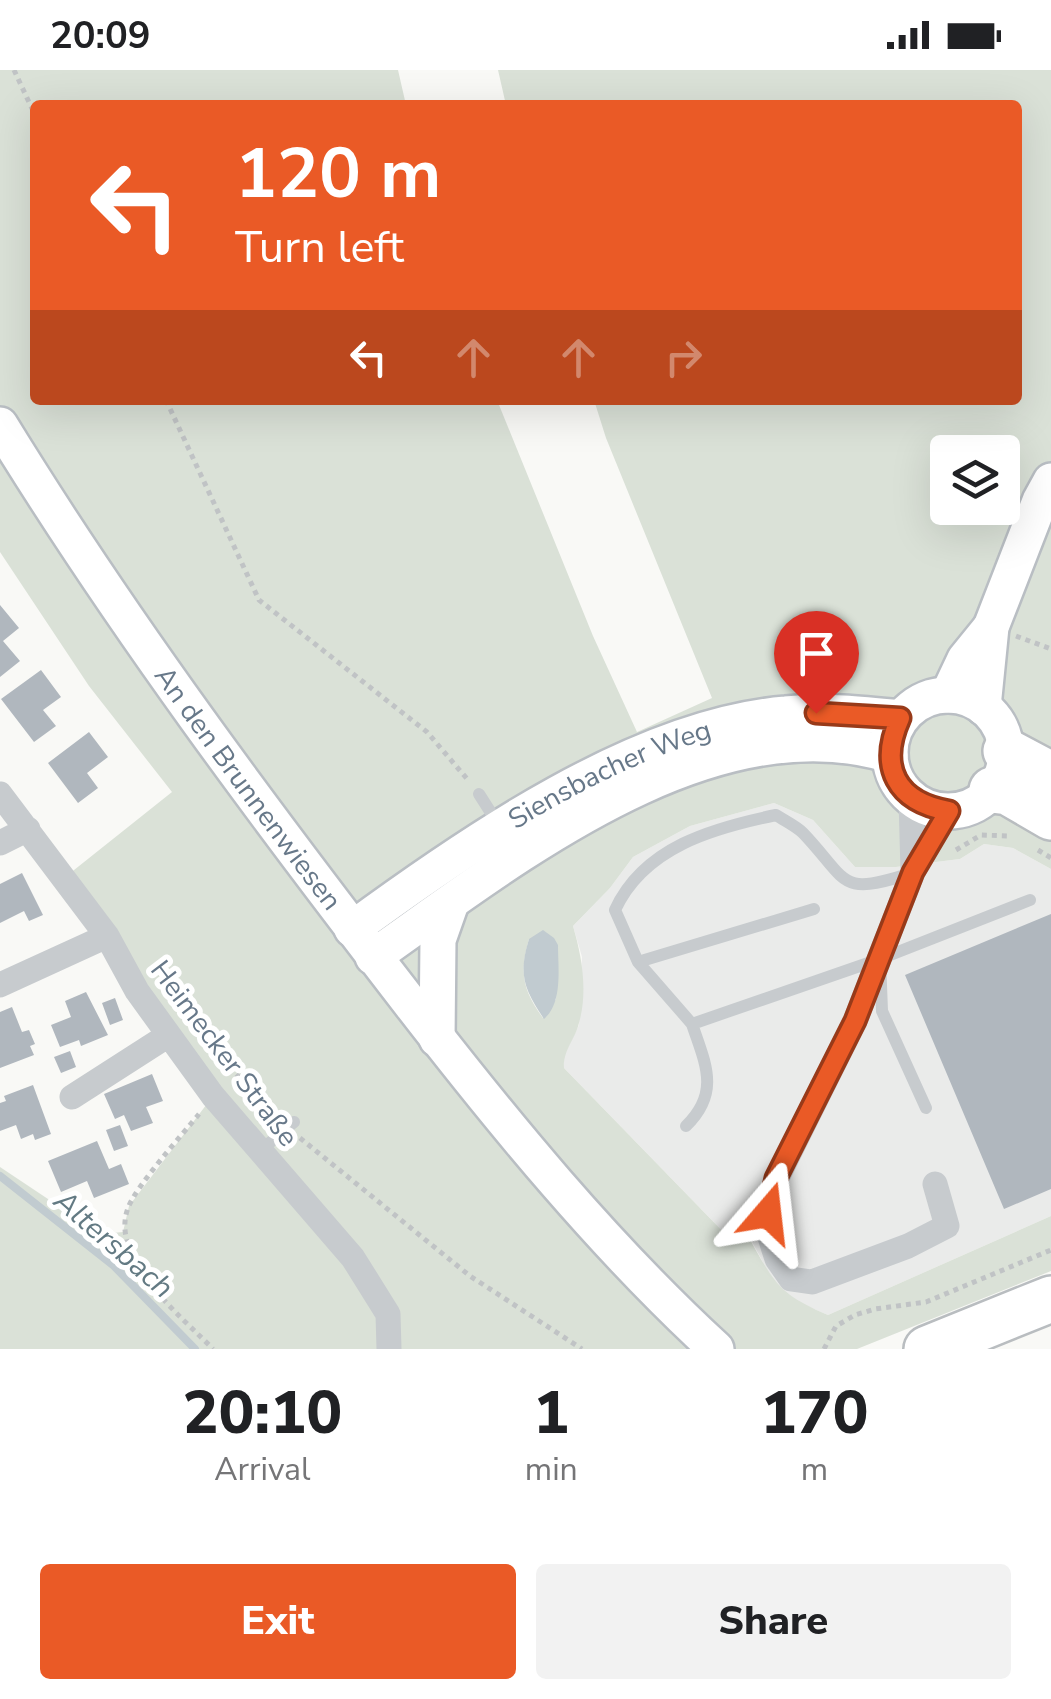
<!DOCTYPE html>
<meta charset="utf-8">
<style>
:root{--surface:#fff;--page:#f2f2f2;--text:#202124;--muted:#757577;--accent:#ea5a26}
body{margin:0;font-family:"Nunito Sans",sans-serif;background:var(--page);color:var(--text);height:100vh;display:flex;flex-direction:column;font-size:38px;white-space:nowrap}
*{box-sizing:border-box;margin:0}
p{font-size:32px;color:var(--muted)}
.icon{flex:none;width:55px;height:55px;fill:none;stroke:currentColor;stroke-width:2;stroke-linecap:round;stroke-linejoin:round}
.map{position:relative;height:1279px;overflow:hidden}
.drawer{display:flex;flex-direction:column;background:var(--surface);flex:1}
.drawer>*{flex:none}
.guide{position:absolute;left:30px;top:30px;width:992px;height:305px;border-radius:10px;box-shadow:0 10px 40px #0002;background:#ea5a26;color:#fff;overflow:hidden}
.fabs{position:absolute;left:930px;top:365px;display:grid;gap:20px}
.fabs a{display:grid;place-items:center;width:90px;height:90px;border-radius:10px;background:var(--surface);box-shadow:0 10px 40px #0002;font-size:50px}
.pin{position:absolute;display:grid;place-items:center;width:85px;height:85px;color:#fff;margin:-102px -42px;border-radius:50% 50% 50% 0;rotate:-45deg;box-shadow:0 0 10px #0007}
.pin .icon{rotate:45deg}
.me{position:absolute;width:110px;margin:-55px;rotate:17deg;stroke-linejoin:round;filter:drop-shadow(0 0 8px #0008)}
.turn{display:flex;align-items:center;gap:35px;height:210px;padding:0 40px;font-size:45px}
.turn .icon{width:130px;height:130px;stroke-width:2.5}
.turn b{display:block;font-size:70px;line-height:85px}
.lanes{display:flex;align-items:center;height:95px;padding:0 40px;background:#0003;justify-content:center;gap:50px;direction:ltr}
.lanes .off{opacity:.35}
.eta{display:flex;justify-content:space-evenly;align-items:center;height:170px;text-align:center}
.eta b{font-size:60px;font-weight:800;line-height:70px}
.primary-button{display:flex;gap:20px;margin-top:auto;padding:20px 40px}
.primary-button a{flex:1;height:115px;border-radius:10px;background:var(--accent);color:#fff;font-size:40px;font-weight:800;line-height:115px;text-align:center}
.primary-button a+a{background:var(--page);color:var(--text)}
.status{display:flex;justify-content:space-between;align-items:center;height:70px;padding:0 50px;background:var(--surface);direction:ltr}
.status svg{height:28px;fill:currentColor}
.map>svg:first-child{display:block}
.built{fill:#eaebea}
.green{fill:#dae1d7;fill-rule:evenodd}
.water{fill:#c1cbd0}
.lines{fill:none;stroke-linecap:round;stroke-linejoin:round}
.stream{stroke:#c1cbd0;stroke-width:8}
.building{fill:#b0b7be}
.secondary-casing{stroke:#b9bec3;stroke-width:40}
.highway-casing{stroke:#b9bdc0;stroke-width:50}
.path{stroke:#c0c3c5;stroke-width:5;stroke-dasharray:5 5;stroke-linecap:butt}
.lane{stroke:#c7cbce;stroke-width:12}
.street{stroke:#c7cbce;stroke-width:25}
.secondary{stroke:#fff;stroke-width:35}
.highway{stroke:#fff;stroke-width:45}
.route-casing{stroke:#983a19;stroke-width:25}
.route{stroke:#ea5a26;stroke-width:18}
.labels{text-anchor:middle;stroke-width:10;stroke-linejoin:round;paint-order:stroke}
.street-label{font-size:28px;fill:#677889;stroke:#fff}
.water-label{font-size:30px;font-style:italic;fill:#637a83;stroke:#fff}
</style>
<div class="status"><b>20:09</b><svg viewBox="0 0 49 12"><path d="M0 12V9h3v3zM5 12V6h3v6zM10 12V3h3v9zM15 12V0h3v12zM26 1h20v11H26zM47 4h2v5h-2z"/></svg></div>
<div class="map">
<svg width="1051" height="1279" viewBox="0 0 1051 1279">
<rect width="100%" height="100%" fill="#f9f9f6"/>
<path class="built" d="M774,733l39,17 42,47h41l64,-8 24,-15 29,4 38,21v347l-223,99 -33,-14 -20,-16 -25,-47 -14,7 -172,-177v-13l15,-30 3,-68 -9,-31 37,-38 23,-31 57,-31z"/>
<path class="green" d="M0,0h398l8,35h-371v295h462l96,236 44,96 75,-34 -106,-260 -12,-38h424v-295h-512l-8,-35h553v799l-38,-21 -29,-4 -24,15 -64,8h-41l-42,-47 -39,-17 -84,23 -57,31 -23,31 -37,38c9,31 15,65 6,97 -4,17 -16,27 -15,45l171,176 14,-6c26,46 30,56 79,77l223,-99v55l-194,78h-857v-182l51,34 39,34 33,-3 6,-26 84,-110 -149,-218 108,-86 -83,-106 -89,-134zM948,382h54v56h-54zM529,869l29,6 -2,54 -13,19c-20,-28 -24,-44 -14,-79z"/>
<path class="water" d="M543,860l11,8 4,7c0,23 5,58 -14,74 -20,-30 -26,-44 -15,-80z"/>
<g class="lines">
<path class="stream" d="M0,1106l113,89 82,84"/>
</g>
<path class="building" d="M0,535l19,23 -16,13 17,20 -20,16z
M41,600l20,27 -18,13 13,16 -22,16 -33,-43z
M89,662l19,25 -21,16 11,15 -20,15 -30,-40z
M22,803l21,42 -14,6 -5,-10 -24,12v-39z
M1051,844v275l-47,20 -99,-234z
M86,922l22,43 -27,11 -2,-6 -19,7 -9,-22 20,-8 -6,-16z
M115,928l8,22 -13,5 -8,-22z
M12,937l10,25 7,-2 6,14 -5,2 4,9 -34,13v-56z
M70,981l6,16 -15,6 -7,-16z
M152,1004l11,27 -17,6 7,16 -22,8 -7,-16 -9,4 -11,-25z
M33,1015l18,49 -16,6 -2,-6 -12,5 -5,-14 -16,6v-28l6,-2 -2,-5z
M120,1055l8,21 -14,5 -8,-21z
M97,1071l12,28 12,-5 8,20 -35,14 -7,-17 -26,11 -13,-31z"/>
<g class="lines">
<g class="secondary-casing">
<g id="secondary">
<path id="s1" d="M0,355c124,202 266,391 411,579 93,120 193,242 305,345"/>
<path d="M948,625l17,-36 26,-32"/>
<circle cx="948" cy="683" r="58"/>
<path d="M983,637l8,-80 49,-126 11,-20"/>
<path id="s2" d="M352,859c117,-86 286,-203 434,-215 38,-4 76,0 114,4"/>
<path d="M373,887c137,-96 337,-258 517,-202"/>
<path d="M437,969l1,-99 13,-37"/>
</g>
</g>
<g class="highway-casing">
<path id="highway" d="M1006,681l45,24
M992,720l16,2 43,25
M927,1279l124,-50"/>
</g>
<path class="path" d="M14,0l21,45
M166,330l93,200 168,132 41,48
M1016,566l35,13
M956,780l25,-15 29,1
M1038,780l13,8
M215,983l63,63
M199,1044c-17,21 -63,72 -71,94 -19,51 53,108 85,141
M300,1068l170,138 112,73
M824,1279l12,-23 19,-11 20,-6 51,-7 125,-52"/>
<path class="lane" d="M479,724l21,33
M877,890l-185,64 -54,-62 -23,-52c29,-63 98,-82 161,-95 9,6 20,11 27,18 45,47 35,65 108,40
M638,892l176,-53
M926,1038l-44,-97 -2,-52 150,-59
M686,1056c35,-34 19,-63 6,-102
M259,1082l35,-30"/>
<path class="street" d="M0,724l107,142 30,55 76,105 140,162 35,56 1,35
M911,729l2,73
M0,773l28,-14
M0,915l107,-49
M72,1027l95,-61
M935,1114l12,42 -39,20 -96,36 -21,-3 -14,-20 -8,-25 -1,-21 9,-35 78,-157 58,-149 36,-61"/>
<use href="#secondary" class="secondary"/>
<use href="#highway" class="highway"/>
</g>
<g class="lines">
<g class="route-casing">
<path id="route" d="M768,1143l8,-35 79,-157 58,-149 36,-61c-53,-9 -71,-44 -49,-93l-84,-5"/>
</g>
<use href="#route" class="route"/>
</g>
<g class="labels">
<g class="street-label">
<text dy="10" stroke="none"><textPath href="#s2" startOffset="302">Siensbacher Weg</textPath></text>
<text dy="10" stroke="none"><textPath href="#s1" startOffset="440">An den Brunnenwiesen</textPath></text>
<text transform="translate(225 983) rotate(53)" y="10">Heimecker Straße</text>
</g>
<g class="water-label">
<text transform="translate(114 1174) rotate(41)" y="10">Altersbach</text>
</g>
</g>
</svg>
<div class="fabs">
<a><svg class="icon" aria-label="layers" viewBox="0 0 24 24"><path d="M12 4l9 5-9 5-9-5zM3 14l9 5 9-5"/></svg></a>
</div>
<div class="pin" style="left:816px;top:643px;background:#d93025"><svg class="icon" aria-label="arrive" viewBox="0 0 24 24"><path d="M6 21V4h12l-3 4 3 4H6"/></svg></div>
<svg class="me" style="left:768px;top:1143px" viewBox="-20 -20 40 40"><path d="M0-17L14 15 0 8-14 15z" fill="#ea5a26" stroke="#fff" stroke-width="4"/></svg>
<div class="guide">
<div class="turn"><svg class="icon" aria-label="left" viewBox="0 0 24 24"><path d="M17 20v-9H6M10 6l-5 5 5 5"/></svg><div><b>120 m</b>Turn left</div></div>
<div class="lanes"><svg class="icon" aria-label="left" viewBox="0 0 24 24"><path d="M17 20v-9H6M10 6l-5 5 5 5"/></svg><svg class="icon off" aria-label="ahead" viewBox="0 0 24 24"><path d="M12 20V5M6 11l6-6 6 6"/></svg><svg class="icon off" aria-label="ahead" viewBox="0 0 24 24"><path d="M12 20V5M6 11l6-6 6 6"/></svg><svg class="icon off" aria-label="right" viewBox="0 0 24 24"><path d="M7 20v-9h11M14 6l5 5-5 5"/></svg></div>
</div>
</div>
<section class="drawer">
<div class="eta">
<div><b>20:10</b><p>Arrival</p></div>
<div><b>1</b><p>min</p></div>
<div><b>170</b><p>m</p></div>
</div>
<div class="primary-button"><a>Exit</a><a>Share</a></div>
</section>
